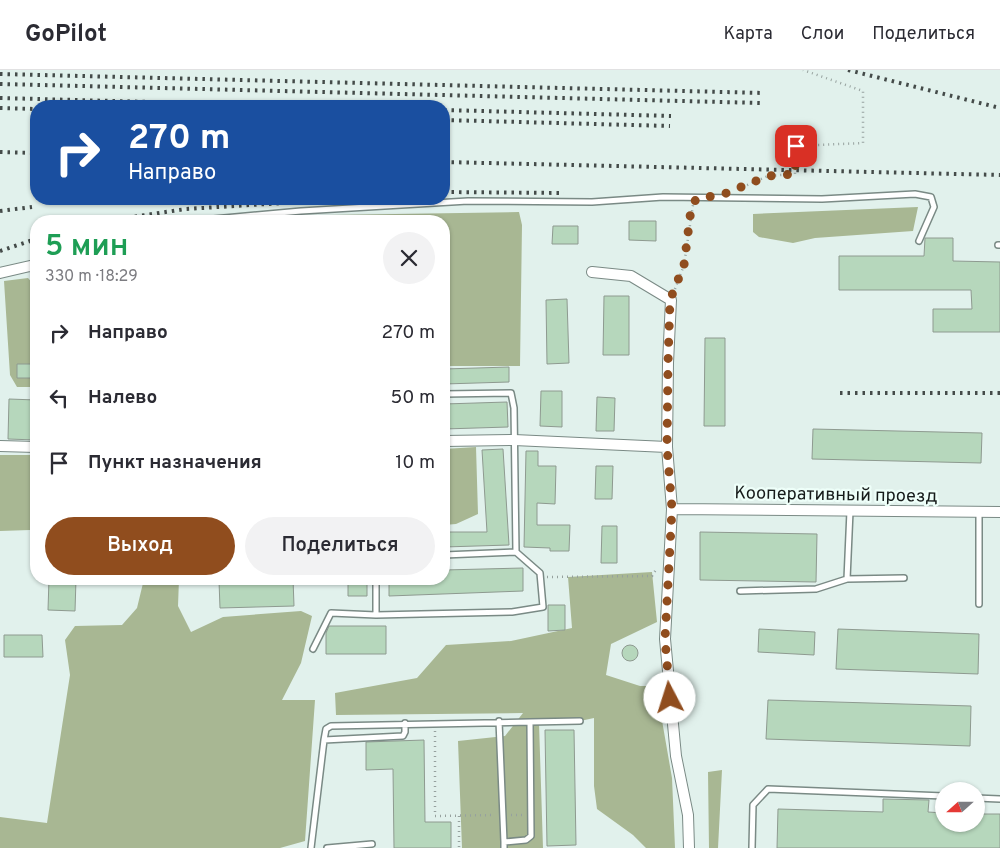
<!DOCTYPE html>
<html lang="ru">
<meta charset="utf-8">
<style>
:root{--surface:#fff;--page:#f2f2f3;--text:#2b2b33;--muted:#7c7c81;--line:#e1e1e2;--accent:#904d1e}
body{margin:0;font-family:Overpass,sans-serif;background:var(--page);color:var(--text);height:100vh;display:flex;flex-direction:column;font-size:19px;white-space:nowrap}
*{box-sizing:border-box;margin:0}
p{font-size:16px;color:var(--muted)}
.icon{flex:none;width:28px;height:28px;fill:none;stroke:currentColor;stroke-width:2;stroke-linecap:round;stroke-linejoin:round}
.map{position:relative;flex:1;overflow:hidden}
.sheet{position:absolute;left:30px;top:145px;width:420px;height:370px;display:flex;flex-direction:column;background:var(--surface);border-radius:20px;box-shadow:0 1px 4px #0004}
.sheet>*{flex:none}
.guide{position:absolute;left:30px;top:30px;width:420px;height:105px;border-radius:20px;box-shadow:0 1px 4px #0004;background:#1a4fa0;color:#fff;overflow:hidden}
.needle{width:32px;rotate:249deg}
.controls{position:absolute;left:935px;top:712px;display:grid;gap:10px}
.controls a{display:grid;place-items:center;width:50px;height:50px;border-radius:50%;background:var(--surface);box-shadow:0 1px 4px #0004;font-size:25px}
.pin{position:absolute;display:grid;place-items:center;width:42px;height:42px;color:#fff;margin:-21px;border-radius:10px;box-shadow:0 2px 8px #0006}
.me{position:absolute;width:55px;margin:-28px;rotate:355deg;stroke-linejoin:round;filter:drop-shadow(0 0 4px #0008)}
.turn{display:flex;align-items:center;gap:18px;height:105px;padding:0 15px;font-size:22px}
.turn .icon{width:65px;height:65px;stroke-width:2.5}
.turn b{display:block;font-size:35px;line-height:42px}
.round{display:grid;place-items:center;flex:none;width:52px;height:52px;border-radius:26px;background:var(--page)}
.head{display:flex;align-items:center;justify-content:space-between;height:85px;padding:0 15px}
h1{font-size:30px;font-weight:600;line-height:38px;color:#1e9e55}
.primary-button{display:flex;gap:10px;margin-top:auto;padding:10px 15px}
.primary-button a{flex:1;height:58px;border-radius:30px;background:var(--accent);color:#fff;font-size:20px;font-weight:600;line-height:58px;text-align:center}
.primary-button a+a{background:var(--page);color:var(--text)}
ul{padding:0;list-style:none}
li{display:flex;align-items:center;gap:15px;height:65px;padding:0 15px}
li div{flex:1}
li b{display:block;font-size:19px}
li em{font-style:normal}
header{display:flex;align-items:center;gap:30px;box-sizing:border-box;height:70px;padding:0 25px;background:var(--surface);border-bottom:1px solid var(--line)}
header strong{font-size:24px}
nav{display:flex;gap:28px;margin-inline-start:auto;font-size:18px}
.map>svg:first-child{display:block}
.forest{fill:#a8b793}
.building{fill:#b6d7bc;stroke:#8e9a90}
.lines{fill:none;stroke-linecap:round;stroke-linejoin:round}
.lane-casing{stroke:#7a8a85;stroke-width:8}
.street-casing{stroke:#7a8a85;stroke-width:12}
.path{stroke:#96a19e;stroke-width:2.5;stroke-dasharray:1 4;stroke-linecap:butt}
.lane{stroke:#fff;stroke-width:5}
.street{stroke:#fff;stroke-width:10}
.rail{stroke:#444b49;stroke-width:4;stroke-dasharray:2.5 5;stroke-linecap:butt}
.route{stroke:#904d1e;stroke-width:9;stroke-dasharray:0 16.2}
.labels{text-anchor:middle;stroke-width:4.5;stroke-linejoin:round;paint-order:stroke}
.street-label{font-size:18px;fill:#161b1a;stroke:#eefff9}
</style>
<header>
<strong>GoPilot</strong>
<nav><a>Карта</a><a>Слои</a><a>Поделиться</a></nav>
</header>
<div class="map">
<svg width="1000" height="778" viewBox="0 0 1000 778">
<rect width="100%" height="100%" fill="#e1f1ec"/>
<path class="forest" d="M918,137l-5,24 -98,7 -22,5 -34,-6 -6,-5v-18z
M519,142l3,13 -2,141h-76v-145h-130l15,-6z
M28,208l8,9v100h-19l-7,-12 -6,-94z
M476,377l2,67 -22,10 -12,1v-76z
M0,385h36v72l-6,3 -30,1z
M652,502l5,50 -46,22 -5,31 34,11h16l16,92 3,70h-29l-13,-13 -36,-26 -3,-23v-68l-14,3 -41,2 4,125h-81l-4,-107 47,-5 18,-23 -187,2 -1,-22 82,-15 29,-33 65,-4 61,-13 -4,-51z
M144,509h35l-1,27 13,26 32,-15 78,-6 11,5 -11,47 -19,37h33l-10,141 -25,7h-280v-31l47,6 23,-148 -5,-35 10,-14 47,-1 15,-17z
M722,700l-4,78h-9l-1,-76z"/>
<path class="building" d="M629,151h27v20l-27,-1z
M553,156h25v18h-26z
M925,168h28v23l47,1v70h-67v-23h39l-1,-19h-132v-34h85z
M604,226h25v59h-26z
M567,229l2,64 -22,1 -1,-64z
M705,268h20v88h-21z
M17,294h19v14h-19z
M509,297v15l-65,2v-15z
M541,321h21v36l-22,-1z
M597,327l18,1 -1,33h-18z
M9,329l27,1v40l-28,-1z
M507,332l1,25 -64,2v-25z
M813,359l169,4 -1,30 -169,-4z
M503,379l6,96 -65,2v-15h43l-5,-82z
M526,381h12v15h18l-1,38 -18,-1v22h33l-1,26h-19v-3l-26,-1z
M596,396h17l-1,33h-17z
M602,456h15v37h-16z
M700,462l117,2 -1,48 -116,-2z
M523,498v23l-134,5v-17h55v-9z
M49,509h27l-1,32 -27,-1z
M293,509l1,27 -74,2 -1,-27z
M348,513h19v13h-19z
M548,535h17v25l-17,1z
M329,556h57v28h-60v-21z
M759,559l56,3 -1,23 -56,-3z
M838,559l141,5 -1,40 -142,-5z
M4,565h38l1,22h-39z
M622 583a8 8 0 1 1 16 0a8 8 0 1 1-16 0Z
M768,630l203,6 -1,40 -204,-7z
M545,660h29l2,115 -29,1z
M424,670l1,82h26v26h-57l-1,-79 -27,1v-28z
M883,729l46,1 -1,12 16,1v11h32v-10h24v34h-223l1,-39 105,3z"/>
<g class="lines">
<g class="lane-casing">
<path id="lane" d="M192,151l109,-10 167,-10 124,1 71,-5 159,2 93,-5 16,3 3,10 -15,34
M998,175h2
M444,324l67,-1 3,15 2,144
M979,442v92
M376,509v36l136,-3 31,-5 -3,-34 -24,-21 -72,3
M847,509l3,-68
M740,521l76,-2 31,-10 57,-1
M313,579l18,-36 45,2
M499,651l5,121
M530,652l50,-1
M324,670l79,-4 2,-4v-9
M976,728l24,1
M311,778l13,-108 2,-11 5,-3 199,-4 1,114 -5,4 -22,2v6
M327,778l45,-4
M752,778l1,-43 15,-16 176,7"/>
</g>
<g class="street-casing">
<path id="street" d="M592,202l39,4 40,24 -3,63 -1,84
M0,203l30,-7 6,1
M444,371l70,-1 153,7 5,62 -7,130 11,117 12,59 1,33
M0,376l36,1
M672,439l328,3"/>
</g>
<path class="path" d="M738,119l30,-13 27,-2 1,-28 67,-3v-52l-60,-21
M675,219l9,-24 9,-60
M547,507l105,-1 5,-8
M435,661v85l60,-1
M511,745h12
M459,746v32"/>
<use href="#lane" class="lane"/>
<use href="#street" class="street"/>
<path class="rail" d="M848,0l152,38
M0,4l763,19
M0,14l762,19
M0,28l303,8
M0,38l36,1
M444,40l227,6
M444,50l226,6
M0,82l36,1
M444,92l556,13
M444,122l120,1
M0,141l32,-4
M105,151l81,-12 162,-10
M0,181l36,-12
M840,323h160"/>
</g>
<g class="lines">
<path class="route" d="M670,628l-5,-59 7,-130 -5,-62 1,-84 2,-63 14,-35 7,-56 5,-10 28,-5 44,-18 27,-2 1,-28"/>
</g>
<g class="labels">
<g class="street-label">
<text transform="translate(836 424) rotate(1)" y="6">Кооперативный проезд</text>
</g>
</g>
</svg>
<div class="controls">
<a><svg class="needle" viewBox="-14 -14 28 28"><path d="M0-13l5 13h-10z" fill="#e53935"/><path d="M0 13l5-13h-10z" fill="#7c7c81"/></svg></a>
</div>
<div class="pin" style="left:796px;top:76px;background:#d93025"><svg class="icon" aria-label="arrive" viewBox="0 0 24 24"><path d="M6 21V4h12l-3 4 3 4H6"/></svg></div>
<svg class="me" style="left:670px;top:628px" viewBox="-20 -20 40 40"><circle r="19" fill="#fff"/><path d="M0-13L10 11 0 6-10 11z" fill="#904d1e"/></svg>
<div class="guide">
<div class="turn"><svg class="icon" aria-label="right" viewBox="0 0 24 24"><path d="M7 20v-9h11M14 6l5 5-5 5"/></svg><div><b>270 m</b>Направо</div></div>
</div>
<section class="sheet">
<div class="head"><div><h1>5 мин</h1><p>330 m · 18:29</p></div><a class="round"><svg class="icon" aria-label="close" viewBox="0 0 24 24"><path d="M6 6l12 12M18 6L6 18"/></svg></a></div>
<ul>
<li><svg class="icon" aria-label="right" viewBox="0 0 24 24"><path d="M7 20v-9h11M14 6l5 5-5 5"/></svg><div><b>Направо</b></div><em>270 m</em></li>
<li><svg class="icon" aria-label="left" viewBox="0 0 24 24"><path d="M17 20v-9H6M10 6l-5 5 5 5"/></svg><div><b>Налево</b></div><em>50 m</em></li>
<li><svg class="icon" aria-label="arrive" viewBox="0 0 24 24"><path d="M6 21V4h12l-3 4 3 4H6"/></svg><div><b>Пункт назначения</b></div><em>10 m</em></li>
</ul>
<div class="primary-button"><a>Выход</a><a>Поделиться</a></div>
</section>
</div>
